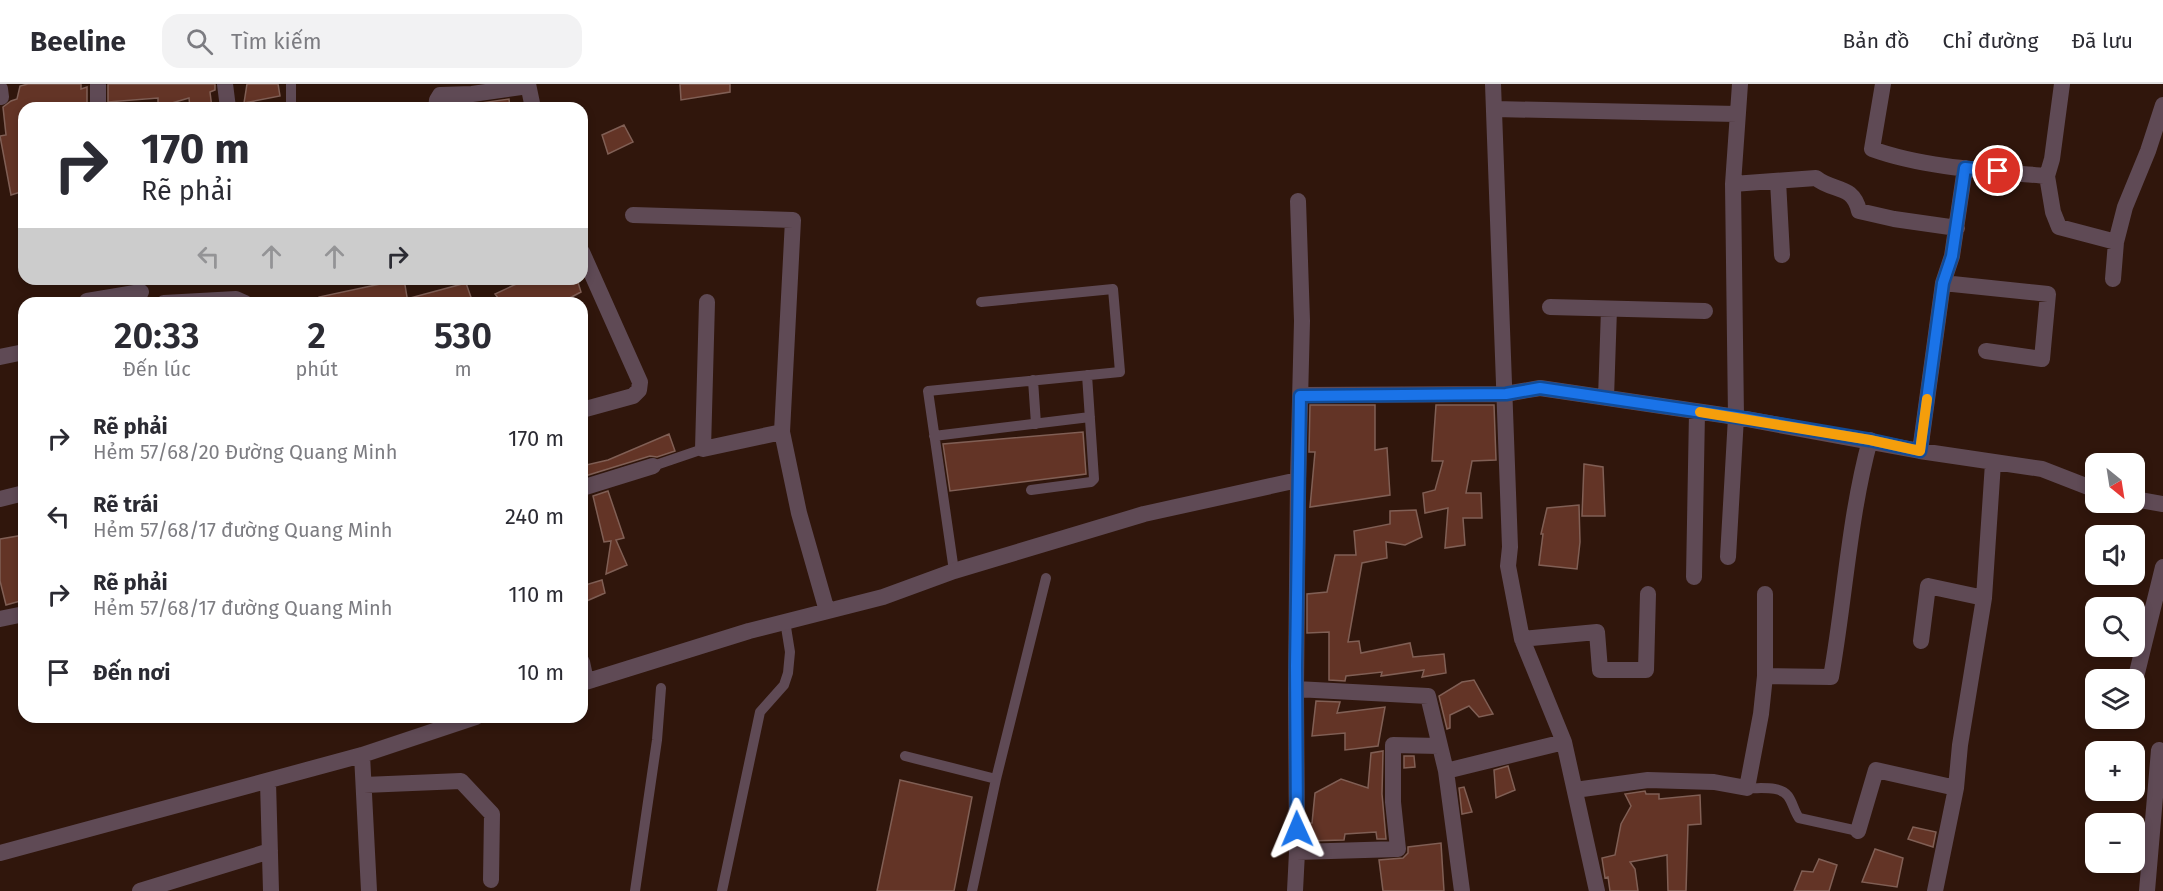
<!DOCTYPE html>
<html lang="vi">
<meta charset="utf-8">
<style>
:root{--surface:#fff;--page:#f2f2f3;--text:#2b2b33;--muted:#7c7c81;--line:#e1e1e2}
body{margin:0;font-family:"Fira Sans",sans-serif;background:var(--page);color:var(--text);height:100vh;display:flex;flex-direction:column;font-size:22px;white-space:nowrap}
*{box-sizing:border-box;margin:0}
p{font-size:20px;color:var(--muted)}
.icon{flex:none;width:33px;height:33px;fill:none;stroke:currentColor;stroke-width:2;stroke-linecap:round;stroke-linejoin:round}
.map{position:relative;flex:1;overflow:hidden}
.details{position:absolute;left:18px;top:213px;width:570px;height:426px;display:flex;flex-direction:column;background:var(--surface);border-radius:18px;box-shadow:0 3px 9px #0003}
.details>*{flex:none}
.hud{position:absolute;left:18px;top:18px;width:570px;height:183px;border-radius:18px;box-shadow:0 3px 9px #0003;background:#fff;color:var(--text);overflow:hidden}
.needle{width:39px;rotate:150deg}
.fabs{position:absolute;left:2085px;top:369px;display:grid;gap:12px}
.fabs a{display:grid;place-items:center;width:60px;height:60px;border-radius:12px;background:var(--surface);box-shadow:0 3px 9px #0003;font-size:30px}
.pin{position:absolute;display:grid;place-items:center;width:51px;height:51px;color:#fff;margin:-26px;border:3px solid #fff;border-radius:50%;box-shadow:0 2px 6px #0007}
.me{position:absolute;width:66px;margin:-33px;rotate:359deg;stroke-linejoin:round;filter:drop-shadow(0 0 4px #0008)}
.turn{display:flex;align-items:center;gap:21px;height:126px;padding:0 24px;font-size:27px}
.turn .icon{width:78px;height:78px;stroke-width:2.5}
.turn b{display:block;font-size:42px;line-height:51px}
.lanes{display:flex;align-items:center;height:57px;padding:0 24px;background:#0003;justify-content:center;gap:30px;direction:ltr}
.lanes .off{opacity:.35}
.eta{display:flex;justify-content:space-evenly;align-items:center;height:102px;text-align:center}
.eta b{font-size:36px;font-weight:600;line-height:42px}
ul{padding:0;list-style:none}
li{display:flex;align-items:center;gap:18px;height:78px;padding:0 24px}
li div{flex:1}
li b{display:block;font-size:22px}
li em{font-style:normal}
header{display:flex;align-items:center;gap:36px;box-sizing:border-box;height:84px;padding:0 30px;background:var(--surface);border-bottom:2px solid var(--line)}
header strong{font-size:28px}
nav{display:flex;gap:33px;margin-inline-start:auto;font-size:21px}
.search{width:420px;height:54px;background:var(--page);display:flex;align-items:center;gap:15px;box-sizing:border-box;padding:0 21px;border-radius:18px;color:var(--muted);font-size:22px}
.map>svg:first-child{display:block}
.building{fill:#633426;stroke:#805f55;stroke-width:1.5}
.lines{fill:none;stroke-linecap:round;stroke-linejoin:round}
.service{stroke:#5f4a55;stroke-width:10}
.minor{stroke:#5f4a55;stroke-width:16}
.route-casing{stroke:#114b97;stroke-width:15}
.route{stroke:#1a73e8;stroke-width:10}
.slow{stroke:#f59e0b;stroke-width:10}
</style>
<header>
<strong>Beeline</strong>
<div class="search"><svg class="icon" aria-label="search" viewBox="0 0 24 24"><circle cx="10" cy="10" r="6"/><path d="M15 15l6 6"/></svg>Tìm kiếm</div>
<nav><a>Bản đồ</a><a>Chỉ đường</a><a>Đã lưu</a></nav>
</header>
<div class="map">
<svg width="2163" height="807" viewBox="0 0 2163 807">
<rect width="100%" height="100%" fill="#30160c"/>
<path class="building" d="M28,0h53v5l6,-2v16h-4v5h-59v83l-13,4 -11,-59 6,-1 -3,-28 8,-6 6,-2 3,-13z
M108,0h107v6l-5,2 2,16h-22l-1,-10 -31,9v-9l-50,4z
M247,0h31l2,12 -36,7z
M680,0h50v8l-49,8z
M509,15l1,9h-43l-1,-3z
M624,41l9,17 -25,12 -6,-19z
M404,195l4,24h-89v-6z
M527,195h50l4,13 -21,11h-58l-7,-9z
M466,199l7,20h-62l-1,-5z
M1310,321h65v45l12,-2 3,47 -80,12 5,-55h-6z
M1436,321h58l2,55 -24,1 -6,32h15l1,25h-19l2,27 -20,3 3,-40 -23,5 -2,-20 12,-3 8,-29h-11z
M1083,348l3,42 -136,17 -7,-47z
M669,350l6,17 -18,6 -7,-1 -65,20 -2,-4 4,-2 -1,-5 22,-5z
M1584,380l19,3 2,49h-23z
M608,407l16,47 -8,2 11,25 -21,9 5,-33 -7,1 -11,-46z
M1579,421l1,37 -3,27 -38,-4 4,-31h-2l6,-26z
M1416,426l6,27 -17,8 -19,-3 1,16 -25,5 -14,79 11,-1 2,12 49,-10 3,14 31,-3 2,19 -24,4 2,-7 -43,6 1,-4 -36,4 -1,5 -16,-1v-48l-22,1v-39l20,-2 8,-37h21l-2,-24 36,-7v-13z
M24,451v65l-18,5 -6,-24v-42z
M602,496l3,13 -23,10v-17z
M1474,596l19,34 -14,3 -10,-11 -19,9v13l-3,1 -8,-33 23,-14z
M1316,617l24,1 -3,11 48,-6 -7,39 -33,4v-17l-33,3z
M1383,667l-1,43 4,45h-9l-1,-7 -31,2 -1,6 -37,1v-18h5l3,-30 26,-14 27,9 3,-35z
M1404,672h10l1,11 -11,1z
M1508,682l7,24 -19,8 -2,-28z
M900,696l72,17 -18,94h-77z
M1464,703l8,25 -10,2 -3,-26z
M1645,707l1,3h13v5l41,-4 1,29 -13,1 -2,66h-18l-1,-36 -37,7 5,7 3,22h-28l-2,-14 -3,1 -3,-20 13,-3 6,-31 10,-18 -6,-12z
M1913,743l23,5 -3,15 -25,-8z
M1441,759l3,48h-61l-4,-31 24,-2 5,-5v-6z
M1875,765l28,9 -6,29 -35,-5z
M1819,775l18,6 -8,26h-35l8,-20 11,1z"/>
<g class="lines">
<path class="service" d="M291,0v24
M1033,296l3,44
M934,352l156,-19
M653,382l50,-17
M1031,406l60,-8 3,-3 -7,-104
M954,487l-26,-180 192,-19 -7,-83 -132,13
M905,672l91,23
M1747,704c12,1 33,-3 41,8 5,7 6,15 11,22l59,13
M635,807l22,-151 4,-52
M722,807l38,-179 24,-27 4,-12 2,-21 -5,-31
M972,807l24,-112 50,-201"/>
<path class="minor" d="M225,0l3,24
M528,0l5,24
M1493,0l17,463 -2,19 14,73 42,103 33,149
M1883,0l-11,65c52,19 119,22 175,27
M2062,0l-10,75 -5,17 6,36 6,15 57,15
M0,5l1,8
M98,24v-24
M436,24l1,-8 3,-5 32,-1 56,-8
M1495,25l242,5
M1778,97l4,74
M1733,100l83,-6c17,14 37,6 43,33l35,8 63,9
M633,131l160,5 -11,212 17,81 28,98
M582,168l58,130 -1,8 -6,6 -51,14
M2113,195l3,-37 9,-35 23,-56 15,-46
M1943,199l105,11 -6,65 -56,-8
M707,218l-4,147 79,-17
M87,219v-2l54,-9
M164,219l72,-4 9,4
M1550,223l155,4
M0,273l24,-5
M1301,311l204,-1 35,-6 196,29 184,34 122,18 54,21
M1606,314l3,-89
M1920,367l23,-168 9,-27 13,-88
M582,404l71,-22
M0,415l24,-6
M2134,415l29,5
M1728,473l8,-140 -3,-233 7,-100
M1694,493l3,-165
M0,535l24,-5
M1522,555l75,-7 3,38h46l2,-76
M1921,557l7,-55 56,12
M582,578l4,19
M1765,592l66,1c14,-79 18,-160 39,-237
M582,599l167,-52 134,-34 71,-26 190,-57 154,-34
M2134,601l29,-118
M1296,605l132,7 18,75 16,120
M362,671l7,136
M1446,687l118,-29
M268,698l3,109
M364,701l97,-4 31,33 -1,66
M1575,706l73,-10 66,2 33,6 14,-74 4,-38v-82
M1858,747l18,-61 80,18
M1297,768l101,-3 -5,-47v-57l46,1
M0,769l362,-98 114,-38
M140,807l130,-40
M1295,807l2,-39 -1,-163 2,-209 4,-159 -4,-120
M1935,807l21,-103 4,-43 24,-147 9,-135
M2147,807l12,-141"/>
</g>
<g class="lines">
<g class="route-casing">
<path id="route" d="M1297,745l-1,-163 4,-270 206,-2 34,-6 196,29 134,23 50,11 23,-168 9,-27 13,-88 33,3"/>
</g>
<use href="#route" class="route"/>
<path class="slow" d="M1700,328l170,28 50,11 7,-52"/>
</g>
</svg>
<div class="fabs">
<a><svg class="needle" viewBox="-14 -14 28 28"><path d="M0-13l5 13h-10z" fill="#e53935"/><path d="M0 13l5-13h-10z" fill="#7c7c81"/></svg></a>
<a><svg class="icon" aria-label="sound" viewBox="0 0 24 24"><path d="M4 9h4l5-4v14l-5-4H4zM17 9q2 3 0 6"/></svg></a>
<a><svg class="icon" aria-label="search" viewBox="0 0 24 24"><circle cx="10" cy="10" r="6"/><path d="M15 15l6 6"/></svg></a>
<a><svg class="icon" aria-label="layers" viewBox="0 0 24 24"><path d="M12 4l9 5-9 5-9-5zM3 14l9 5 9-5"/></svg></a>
<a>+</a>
<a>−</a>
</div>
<div class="pin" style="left:1998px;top:87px;background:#d93025"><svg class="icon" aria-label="arrive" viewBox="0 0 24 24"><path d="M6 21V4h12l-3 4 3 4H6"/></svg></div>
<svg class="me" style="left:1297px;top:745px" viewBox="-20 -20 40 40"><path d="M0-17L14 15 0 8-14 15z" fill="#1a73e8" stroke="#fff" stroke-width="4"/></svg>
<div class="hud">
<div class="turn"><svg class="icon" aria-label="right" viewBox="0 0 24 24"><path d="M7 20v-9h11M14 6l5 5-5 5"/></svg><div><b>170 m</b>Rẽ phải</div></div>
<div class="lanes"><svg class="icon off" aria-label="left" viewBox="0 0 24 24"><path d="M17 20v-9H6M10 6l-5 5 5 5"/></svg><svg class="icon off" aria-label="ahead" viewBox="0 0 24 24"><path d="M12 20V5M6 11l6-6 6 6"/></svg><svg class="icon off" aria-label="ahead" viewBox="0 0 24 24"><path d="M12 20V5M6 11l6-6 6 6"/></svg><svg class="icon" aria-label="right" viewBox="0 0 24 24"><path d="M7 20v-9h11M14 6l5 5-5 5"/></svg></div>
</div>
<section class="details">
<div class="eta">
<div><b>20:33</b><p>Đến lúc</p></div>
<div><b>2</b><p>phút</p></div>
<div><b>530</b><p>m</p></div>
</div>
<ul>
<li><svg class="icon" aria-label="right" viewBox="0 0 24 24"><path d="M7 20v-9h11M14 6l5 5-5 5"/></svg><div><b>Rẽ phải</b><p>Hẻm 57/68/20 Đường Quang Minh</p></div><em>170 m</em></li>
<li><svg class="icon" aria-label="left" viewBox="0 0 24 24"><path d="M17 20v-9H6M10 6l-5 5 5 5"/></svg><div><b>Rẽ trái</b><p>Hẻm 57/68/17 đường Quang Minh</p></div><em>240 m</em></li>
<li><svg class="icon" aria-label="right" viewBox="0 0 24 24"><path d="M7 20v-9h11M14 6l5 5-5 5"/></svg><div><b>Rẽ phải</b><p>Hẻm 57/68/17 đường Quang Minh</p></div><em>110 m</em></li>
<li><svg class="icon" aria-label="arrive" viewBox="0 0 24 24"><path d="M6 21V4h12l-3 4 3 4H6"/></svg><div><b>Đến nơi</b></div><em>10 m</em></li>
</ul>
</section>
</div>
